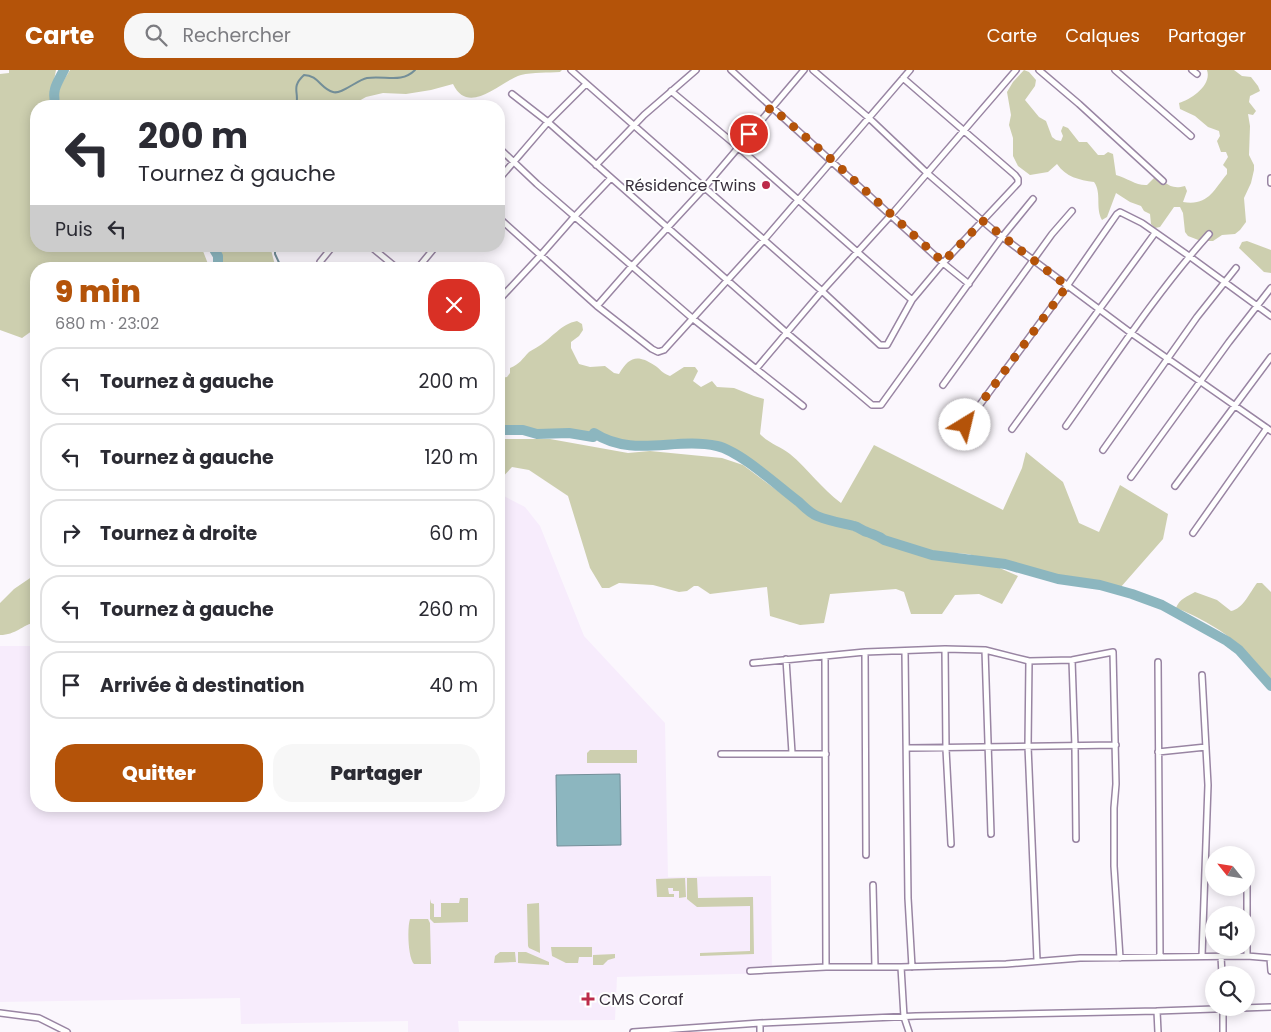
<!DOCTYPE html>
<html lang="fr">
<meta charset="utf-8">
<style>
:root{--surface:#fff;--page:#f7f7f7;--text:#2b2b33;--muted:#7c7c81;--line:#e1e1e2;--accent:#b45309}
body{margin:0;font-family:Poppins,sans-serif;background:var(--page);color:var(--text);height:100vh;display:flex;flex-direction:column;font-size:19px;white-space:nowrap}
*{box-sizing:border-box;margin:0}
p{font-size:16px;color:var(--muted)}
.icon{flex:none;width:28px;height:28px;fill:none;stroke:currentColor;stroke-width:2;stroke-linecap:round;stroke-linejoin:round}
.map{position:relative;flex:1;overflow:hidden}
.side{position:absolute;left:30px;top:192px;width:475px;height:550px;display:flex;flex-direction:column;background:var(--surface);border-radius:20px;box-shadow:0 2px 12px #0003}
.side>*{flex:none}
.top-card{position:absolute;left:30px;top:30px;width:475px;height:152px;border-radius:20px;box-shadow:0 2px 12px #0003;background:#fff;color:var(--text);overflow:hidden}
.needle{width:32px;rotate:300deg}
.tools{position:absolute;left:1205px;top:776px;display:grid;gap:10px}
.tools a{display:grid;place-items:center;width:50px;height:50px;border-radius:50%;background:var(--surface);box-shadow:0 2px 12px #0003;font-size:25px}
.pin{position:absolute;display:grid;place-items:center;width:42px;height:42px;color:#fff;margin:-21px;border:2px solid #fff;border-radius:50%;box-shadow:0 1px 5px #0007}
.me{position:absolute;width:55px;margin:-28px;rotate:36deg;stroke-linejoin:round;filter:drop-shadow(0 0 4px #0008)}
.turn{display:flex;align-items:center;gap:18px;height:105px;padding:0 25px;font-size:22px}
.turn .icon{width:65px;height:65px;stroke-width:2.5}
.turn b{display:block;font-size:35px;line-height:42px}
.then{display:flex;align-items:center;height:48px;padding:0 25px;background:#0003;gap:10px;font-size:19px}
.round{display:grid;place-items:center;flex:none;width:52px;height:52px;border-radius:20px;background:var(--page)}
.headline{display:flex;align-items:center;justify-content:space-between;height:85px;padding:0 25px}
h1{font-size:30px;font-weight:800;line-height:38px;color:var(--accent)}
.cta{display:flex;gap:10px;margin-top:auto;padding:10px 25px}
.cta a{flex:1;height:58px;border-radius:20px;background:var(--accent);color:#fff;font-size:20px;font-weight:800;line-height:58px;text-align:center}
.cta a+a{background:var(--page);color:var(--text)}
ul{padding:0;list-style:none}
li{display:flex;align-items:center;gap:15px;height:68px;margin:0 10px 8px;padding:0 15px;border:2px solid var(--line);border-radius:20px}
li div{flex:1}
li b{display:block;font-size:19px}
li em{font-style:normal}
header{display:flex;align-items:center;gap:30px;box-sizing:border-box;height:70px;padding:0 25px;background:var(--accent);color:#fff}
header strong{font-size:24px}
nav{display:flex;gap:28px;margin-inline-start:auto;font-size:18px}
.search{width:350px;height:45px;background:var(--page);display:flex;align-items:center;gap:12px;box-sizing:border-box;padding:0 18px;border-radius:20px;color:var(--muted);font-size:19px}
.map>svg:first-child{display:block}
.built{fill:#f7ecfc}
.green{fill:#cdcfaf}
.water{fill:#8cb6bf;stroke:#738e98}
.lines{fill:none;stroke-linecap:round;stroke-linejoin:round}
.stream{stroke:#738e98;stroke-width:2}
.river{stroke:#8cb6bf;stroke-width:10}
.street-casing{stroke:#9985a3;stroke-width:8}
.street{stroke:#fff;stroke-width:5}
.route{stroke:#b45309;stroke-width:9;stroke-dasharray:0 16.2}
.poi-dot{fill:#bc2b49;stroke:#fff;stroke-width:2}
.labels{text-anchor:middle;stroke-width:4;stroke-linejoin:round;paint-order:stroke}
.poi-label{font-size:16px;fill:#38303c;stroke:#fff;text-anchor:end}
</style>
<header>
<strong>Carte</strong>
<div class="search"><svg class="icon" aria-label="search" viewBox="0 0 24 24"><circle cx="10" cy="10" r="6"/><path d="M15 15l6 6"/></svg>Rechercher</div>
<nav><a>Carte</a><a>Calques</a><a>Partager</a></nav>
</header>
<div class="map">
<svg width="1271" height="962" viewBox="0 0 1271 962">
<rect width="100%" height="100%" fill="#fbf7fd"/>
<path class="built" d="M499,424l3,1 23,12 15,19 44,110 81,87 3,154 103,-1 1,97 -155,4 -2,43 -157,1 1,11h-51v-11l-167,3 -1,-26 -240,4v-356h36v160h463z"/>
<path class="green" d="M9,0h47l-7,36h-13v140h165l9,23h-174v59l-14,10 -22,-8v-256l9,-1z
M70,0h492l-2,2c-12,1 -27,0 -39,3 -21,6 -52,42 -68,9l-22,6 -25,4 -23,-1 -17,4 -16,9h-289c-6,-17 1,-22 9,-36z
M1024,0l5,2 7,8 -1,6 -10,14 14,17 7,4 6,16 4,3 5,1 2,-5 -2,-5 2,-5 5,2 11,14h8l11,13h6l4,-3 5,2 3,21c11,3 21,11 31,10l7,-7c13,1 13,13 31,8l2,5 -4,11c25,4 30,-11 44,-28v-5l-4,-4 5,-8 -2,-5h-5l-4,-11 3,-5 -1,-5 -11,-4 -13,-11 -15,-7 -1,-6c13,-4 33,-18 28,-33h27l8,6 9,1 7,9 2,5 -10,5 -1,6 7,9 -3,4 -5,-1 2,12 -1,29 5,10v5l-3,13 -7,15 2,24 -6,8 -5,4 -13,1 -9,6h-12l-13,-5 -3,-4 -2,-19 -3,-6h-6l-14,20 -5,1 -4,-4 -1,-10 -6,-3 -3,-5 -11,-4 -14,-9 -9,24 -5,3c-7,-12 0,-27 -8,-38 -15,-2 -28,-5 -37,-18l-9,8 -18,3 -12,-9 -5,-10v-18l-4,-13 2,-10 -4,-23 6,-10z
M1247,171l24,9v23l-7,-1 -25,-24 3,-6z
M217,176h53l6,23h-53z
M577,251l5,3 1,6 -4,6 -8,6v6l8,16 11,3 15,-1 9,7 5,1c10,-17 18,-20 35,-9 7,4 7,8 16,11l14,-9h11l3,4 -5,10 8,6 11,-6 5,6 17,1 20,8 10,3 -4,35c10,10 20,12 30,20 18,15 32,35 51,49l33,-58 129,65 19,-42 4,-16 37,30 16,41 20,9 21,-47 48,29 -5,25 -43,49 -26,-6 -6,1 -66,-16 -15,-6 -21,-2 -18,-5 -32,-2 -19,-4 -24,-8 -37,-16 -20,-4 -25,-11 -26,-21 -24,-22 -28,-17 -21,-7 -30,-3 -43,4 -28,-5 -15,-7 -9,3 -17,-4h-35l-12,-3h-24v-52l2,3 6,-1 3,-4v-5c10,-4 12,-9 19,-16 3,-2 7,-4 10,-6 13,-8 22,-22 38,-25z
M499,369h51l78,14 22,-2 72,7 21,7 67,50 110,39 75,12 23,10 -16,28 -23,-10 -24,1 -13,19h-31l-7,-22 -8,-3 -66,5 -6,29 -24,2 -30,-9 -3,-29 -57,7 -12,-8h-4l-7,5 -8,1 -26,-7 -34,-2 -10,5h-7l-12,-20 -22,-72 -39,-26 -17,-3 -13,14z
M36,504v48c-14,3 -20,13 -36,13v-32l14,-14z
M1257,513h5l9,9v88c-9,-11 -18,-22 -29,-32 -14,-15 -47,-33 -66,-40 3,-9 12,-12 19,-16l22,8 14,11c12,-2 19,-19 26,-28z
M590,680h47v13h-50v-10z
M685,808l1,19 -7,1v-7h-6v-3h-5l1,6h5v3h-17l-1,-18z
M687,808h10l1,20 55,-1 1,57 -54,2v-3l50,-2v-45l-53,1 -10,-8z
M460,828h8v24l-34,1 -4,-4v-20l1,4 3,1v13h7v-14h18z
M539,833l1,50 -11,-5 -1,-2 -1,-42z
M410,849h18l2,4 1,41h-17c-6,-6 -7,-36 -4,-45z
M551,877h41v10h-13l-1,6h-12l-14,-7z
M500,882h15l1,10 -22,1 1,-7z
M518,882h8l23,10v3l-31,-2z
M615,884v4l-7,2 -5,5h-10v-10z"/>
<path class="water" d="M620,704l1,71 -64,1 -1,-71z"/>
<g class="lines">
<path class="stream" d="M296,36c4,-14 -6,-18 8,-31 14,0 17,14 29,17 8,3 24,-12 34,-14 18,-3 34,6 48,-8
M275,176v8l7,15"/>
<path class="river" d="M56,36c-5,-15 1,-23 8,-36
M212,176l6,10v13
M499,360h24l14,4 32,-1 24,4 1,-4c38,25 81,4 123,13 23,5 62,41 82,56 5,5 11,11 18,14 12,5 24,7 37,10 5,1 8,5 13,6 7,3 11,3 17,8l48,15 73,9 53,15 42,6 32,9 30,11 65,36 12,9 32,36"/>
<g class="street-casing">
<path id="street" d="M571,0l251,221 58,54h7l25,-45 31,-37 75,-80v-4l-3,-4 -112,-97
M731,0l212,193 26,21
M813,0l56,48 58,55 66,57 138,103 140,98
M1039,0l40,34 84,77
M1115,0l76,66
M1192,0l5,4
M671,21l67,56 174,153
M512,24l36,28 239,211 85,72h9l121,-168 31,-38
M499,78l38,36 155,134 111,88
M596,95l48,-50 52,-45
M1271,108v5
M499,109l49,-57 38,-38
M499,148l98,88 55,43 6,3 6,-2 99,-109 147,-171
M370,176l28,23
M321,199l-2,-2 1,-5 13,-16
M417,199l19,-23
M499,230l41,-44 35,-40 36,-38
M597,236l35,-40 72,-78 100,-118
M756,299l66,-78 70,-77 124,-144
M943,315l109,-151 20,-23
M965,355l102,-139 50,-72 3,-2 22,11 47,33 82,60
M1066,356c46,-65 90,-133 143,-192
M1012,359l143,-196
M1103,380l94,-133 39,-49
M1131,407l98,-135 42,-54
M1175,416l96,-129
M1193,463l74,-105
M945,579l1,100 5,95
M985,580l6,184
M865,582l1,203
M905,582l3,246 4,69
M825,586l1,311
M786,589l6,94
M1072,590l3,87 1,92
M1158,592l2,295
M753,593l112,-11 80,-3 40,1 44,11
M908,678l208,-3
M1158,682l48,-5
M721,684h105
M873,815l2,82
M1202,886l6,-171 -6,-110
M1221,886l1,19
M1247,886v-83
M1270,888l1,13
M1037,890l-9,-214 1,-85 43,-1 41,-8 3,132 -2,24v58l6,92
M901,897l3,50 5,15
M750,901l76,-4h75l105,-3 74,-6 167,-2 24,2
M1223,938v24
M1157,941l1,21
M0,943l39,5 28,14
M760,953v9
M633,962l127,-9 156,-7 241,-5 114,-4"/>
</g>
<use href="#street" class="street"/>
</g>
<g class="lines">
<path class="route" d="M749,64l22,-27 61,53 111,102 40,-41 84,65 -102,139"/>
</g>
<g class="poi-dot">
<circle cx="766" cy="115" r="5"/>
<path d="M585.5 921.5h5v5h5v5h-5v5h-5v-5h-5v-5h5z"/>
</g>
<g class="labels">
<g class="poi-label">
<text x="756" y="121">Résidence Twins</text>
<text x="599" y="935" text-anchor="start">CMS Coraf</text>
</g>
</g>
</svg>
<div class="tools">
<a><svg class="needle" viewBox="-14 -14 28 28"><path d="M0-13l5 13h-10z" fill="#e53935"/><path d="M0 13l5-13h-10z" fill="#7c7c81"/></svg></a>
<a><svg class="icon" aria-label="sound" viewBox="0 0 24 24"><path d="M4 9h4l5-4v14l-5-4H4zM17 9q2 3 0 6"/></svg></a>
<a><svg class="icon" aria-label="search" viewBox="0 0 24 24"><circle cx="10" cy="10" r="6"/><path d="M15 15l6 6"/></svg></a>
</div>
<div class="pin" style="left:749px;top:64px;background:#d93025"><svg class="icon" aria-label="arrive" viewBox="0 0 24 24"><path d="M6 21V4h12l-3 4 3 4H6"/></svg></div>
<svg class="me" style="left:965px;top:355px" viewBox="-20 -20 40 40"><circle r="19" fill="#fff"/><path d="M0-13L10 11 0 6-10 11z" fill="#b45309"/></svg>
<div class="top-card">
<div class="turn"><svg class="icon" aria-label="left" viewBox="0 0 24 24"><path d="M17 20v-9H6M10 6l-5 5 5 5"/></svg><div><b>200 m</b>Tournez à gauche</div></div>
<div class="then">Puis<svg class="icon" aria-label="left" viewBox="0 0 24 24"><path d="M17 20v-9H6M10 6l-5 5 5 5"/></svg></div>
</div>
<section class="side">
<div class="headline"><div><h1>9 min</h1><p>680 m · 23:02</p></div><a class="round" style="background:#d93025;color:#fff"><svg class="icon" aria-label="close" viewBox="0 0 24 24"><path d="M6 6l12 12M18 6L6 18"/></svg></a></div>
<ul>
<li><svg class="icon" aria-label="left" viewBox="0 0 24 24"><path d="M17 20v-9H6M10 6l-5 5 5 5"/></svg><div><b>Tournez à gauche</b></div><em>200 m</em></li>
<li><svg class="icon" aria-label="left" viewBox="0 0 24 24"><path d="M17 20v-9H6M10 6l-5 5 5 5"/></svg><div><b>Tournez à gauche</b></div><em>120 m</em></li>
<li><svg class="icon" aria-label="right" viewBox="0 0 24 24"><path d="M7 20v-9h11M14 6l5 5-5 5"/></svg><div><b>Tournez à droite</b></div><em>60 m</em></li>
<li><svg class="icon" aria-label="left" viewBox="0 0 24 24"><path d="M17 20v-9H6M10 6l-5 5 5 5"/></svg><div><b>Tournez à gauche</b></div><em>260 m</em></li>
<li><svg class="icon" aria-label="arrive" viewBox="0 0 24 24"><path d="M6 21V4h12l-3 4 3 4H6"/></svg><div><b>Arrivée à destination</b></div><em>40 m</em></li>
</ul>
<div class="cta"><a>Quitter</a><a>Partager</a></div>
</section>
</div>
